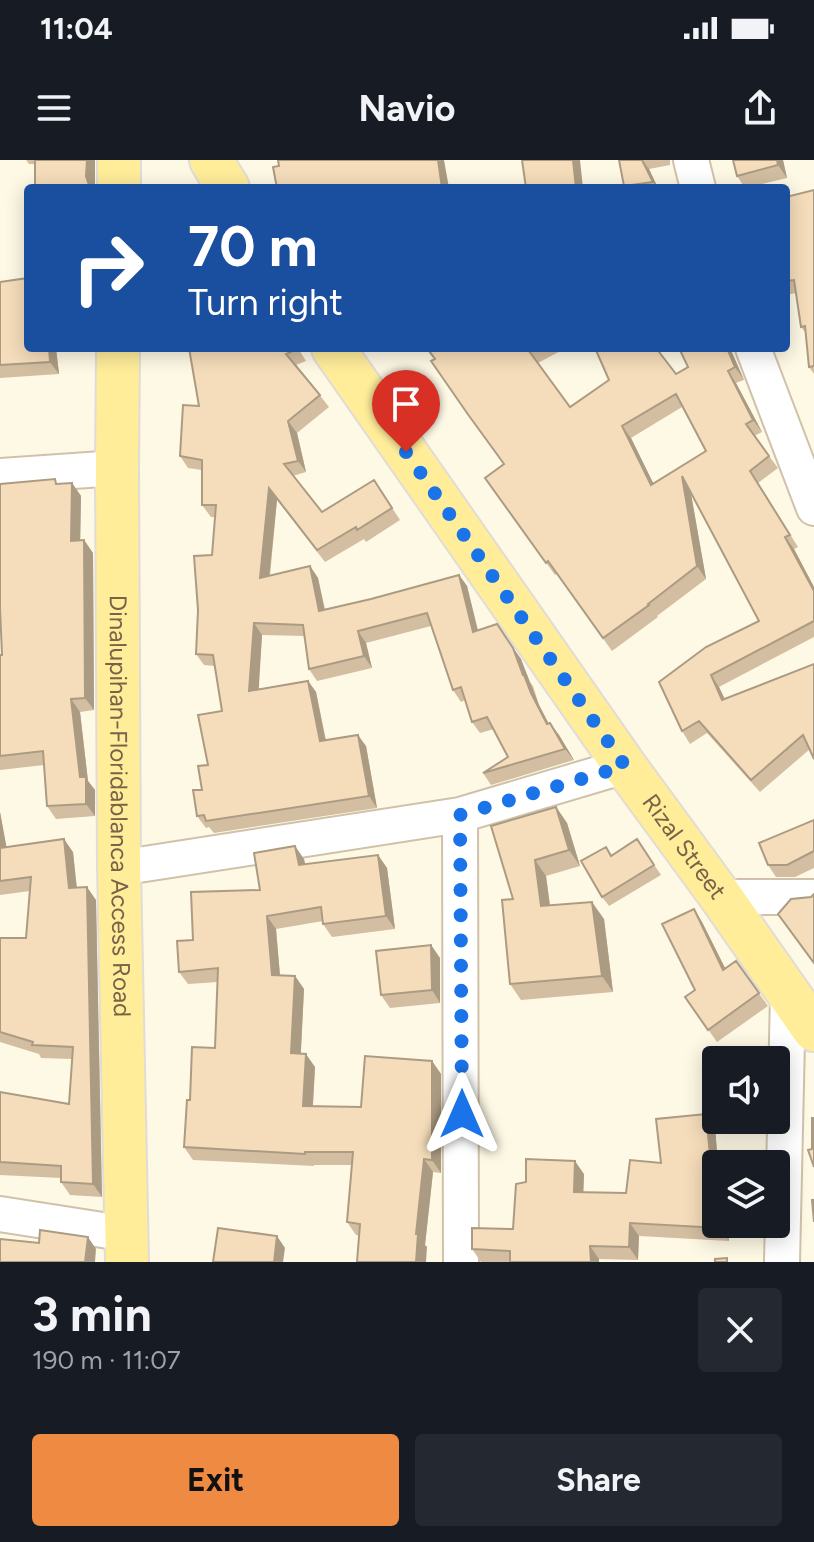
<!DOCTYPE html>
<meta charset="utf-8">
<style>
:root{--surface:#171b24;--page:#242831;--text:#f1f3f6;--muted:#9ea1a6;--accent:#ef8a43}
body{margin:0;font-family:Figtree,sans-serif;background:var(--page);color:var(--text);height:100vh;display:flex;flex-direction:column;font-size:30px;white-space:nowrap}
*{box-sizing:border-box;margin:0}
p{font-size:26px;color:var(--muted)}
.icon{flex:none;width:44px;height:44px;fill:none;stroke:currentColor;stroke-width:2;stroke-linecap:round;stroke-linejoin:round}
.map{position:relative;height:1102px;overflow:hidden}
.sheet{display:flex;flex-direction:column;background:var(--surface);flex:1}
.sheet>*{flex:none}
.guide{position:absolute;left:24px;top:24px;width:766px;height:168px;border-radius:8px;box-shadow:0 4px 20px #0003;background:#1a4fa0;color:#fff;overflow:hidden}
.tools{position:absolute;left:702px;top:886px;display:grid;gap:16px}
.tools a{display:grid;place-items:center;width:88px;height:88px;border-radius:8px;background:var(--surface);box-shadow:0 4px 20px #0003;font-size:40px}
.pin{position:absolute;display:grid;place-items:center;width:68px;height:68px;color:#fff;margin:-82px -34px;border-radius:50% 50% 50% 0;rotate:-45deg;box-shadow:0 0 8px #0007}
.pin .icon{rotate:45deg}
.me{position:absolute;width:88px;margin:-44px;rotate:0deg;stroke-linejoin:round;filter:drop-shadow(0 0 6px #0008)}
.turn{display:flex;align-items:center;gap:28px;height:168px;padding:0 32px;font-size:36px}
.turn .icon{width:104px;height:104px;stroke-width:2.5}
.turn b{display:block;font-size:56px;line-height:68px}
.round{display:grid;place-items:center;flex:none;width:84px;height:84px;border-radius:8px;background:var(--page)}
.head{display:flex;align-items:center;justify-content:space-between;height:136px;padding:0 32px}
h1{font-size:48px;font-weight:700;line-height:60px}
.primary-button{display:flex;gap:16px;margin-top:auto;padding:16px 32px}
.primary-button a{flex:1;height:92px;border-radius:8px;background:var(--accent);color:#111;font-size:32px;font-weight:700;line-height:92px;text-align:center}
.primary-button a+a{background:var(--page);color:var(--text)}
.status{display:flex;justify-content:space-between;align-items:center;height:56px;padding:0 40px;background:var(--surface);direction:ltr}
.status svg{height:22px;fill:currentColor}
header{display:flex;justify-content:space-between;align-items:center;height:104px;padding:0 32px;background:var(--surface);font-size:36px;font-weight:700}
.map>svg:first-child{display:block}
.lines{fill:none;stroke-linecap:round;stroke-linejoin:round}
.minor-casing{stroke:#d0c2aa;stroke-width:38}
.major-casing{stroke:#e1dcd7;stroke-width:46}
.minor{stroke:#fff;stroke-width:34}
.major{stroke:#ffed9a;stroke-width:42}
.wall{fill:#d3bea1;fill-rule:evenodd}
.shaded-wall{fill:#ac9b83}
.building{fill:#f5ddbb;stroke:#ac9b83;stroke-width:2;fill-rule:evenodd}
.route{stroke:#1a73e8;stroke-width:14;stroke-dasharray:0 25.2}
.labels{text-anchor:middle;stroke-width:7;stroke-linejoin:round;paint-order:stroke}
.street-label{font-size:24px;fill:#786248;stroke:#fffbec}
</style>
<div class="status"><b>11:04</b><svg viewBox="0 0 49 12"><path d="M0 12V9h3v3zM5 12V6h3v6zM10 12V3h3v9zM15 12V0h3v12zM26 1h20v11H26zM47 4h2v5h-2z"/></svg></div>
<header><svg class="icon" aria-label="menu" viewBox="0 0 24 24"><path d="M4 6h16M4 12h16M4 18h16"/></svg>Navio<svg class="icon" aria-label="share" viewBox="0 0 24 24"><path d="M12 15V3M7 8l5-5 5 5M5 13v7h14v-7"/></svg></header>
<div class="map">
<svg width="814" height="1102" viewBox="0 0 814 1102">
<rect width="100%" height="100%" fill="#fef9e5"/>
<g class="lines">
<g class="minor-casing">
<path id="minor" d="M691,0l7,28
M753,188l61,160
M0,316l117,-8
M460,655l1,447
M119,708l341,-53 165,-49
M721,737h93
M0,1054l128,20
M782,1102l6,-267"/>
</g>
<g class="major-casing">
<g id="major">
<path d="M211,0l17,28"/>
<path d="M119,28v-28"/>
<path id="s1" d="M118,188l-1,120 2,400 8,394"/>
<path id="s2" d="M333,188l292,418 96,131 93,133"/>
</g>
</g>
<use href="#minor" class="minor"/>
<use href="#major" class="major"/>
</g>
<path class="wall" d="M26,0h69v28l-60,-24h-6z
M619,0h51v5l-21,4 9,19h-32l-2,-2z
M783,0l4,18 -42,10 -8,-12z
M814,30v184l-5,-7 -4,-35 -4,-5 -5,-34 -10,2v-98z
M0,122l56,66 3,26 -59,4z
M298,188l8,13 -10,4 33,42 -32,26 9,39 -13,4 29,36 52,-32 26,40 -34,22 -2,-3 -39,23 -48,-62 -7,76 40,-10 8,12 7,31 46,-10 88,-24 8,11 11,44 19,-6 24,35 7,21 5,6 6,19 10,19 10,11 15,25 -83,25 -8,-12 25,-16 -14,-28 -14,4 -8,-11 -7,-22 -4,2 -8,-12 -22,-64 -65,17 6,25 -55,13 -8,-12 -4,-33 -43,-1 -4,54 50,-8 8,11 10,48 40,6 11,62 -163,25 -5,-6 -3,1 -9,-12 11,-51 14,-54 -7,-45 -11,-1 -8,-11 16,-99 3,-38h-4l-9,-12v-35l-14,-2 -8,-12 19,-50z
M425,188h141l-28,15 32,44 106,-33 12,-7 -9,-19h51l14,32 -8,3 26,49 -8,4 24,32 -20,15 40,64 -4,2 20,38v50l-95,50 6,12 89,-35 -4,85 -50,43 -53,-59 -17,11 -8,-13 -23,-49 100,-61 -68,-127 15,85 -49,37 1,1 -46,34 -55,-77 -2,1 -70,-97 19,-14 -70,-105zM682,247l24,44 -53,32 -22,-45z
M72,323l9,13 -1,44h4l9,13 1,157 -14,2 8,69 7,9v26l-39,3 -9,-13 -3,-41 -44,5v-115h2l57,-171z
M556,647l11,16 13,43 -34,10 4,29 54,14 9,73 -92,8 -11,-16 3,-85z
M0,652l6,35 67,5 4,36 19,12 6,297 -32,-2 -9,-13v-4l-61,-3v-83l69,12 3,-45 -31,-1 -2,-4 -39,-12v-104h26l4,-47 -30,4z
M814,660v48l-19,9h-19l-8,-12z
M637,679l24,36 -52,31 -7,-9 4,-50 6,8z
M378,695l9,13 8,61 -63,8 -9,-13v-3l-47,8 4,46 15,1 9,13 -3,64 14,14 -2,39 48,1 71,-46 9,13v99l-8,-1 -8,73 2,2 -71,-12 -9,-13 5,-57h-38v1l-121,-6 -9,-13 6,-47 25,-52 3,-66 -30,2 -9,-12 14,-32 67,-50 44,-31 1,5z
M694,749l8,13 23,46 11,-7 32,45 -51,36 -32,-45 10,-7z
M431,785l9,13v45l-50,5 -9,-13z
M715,967l3,37h-2v60h10l3,17 -90,-5 -1,24 -39,-1v3h-118l-9,-13 41,-20 71,-55 -1,18 43,1 35,-30z"/>
<path class="shaded-wall" d="M87,0h8v28h-5l-4,-12z
M438,0h6l5,28h-7z
M573,0h7l3,28h-7z
M642,0l7,9 9,19 -5,-6z
M777,0h6l4,18 -9,-13z
M49,188h7l3,26 -9,-12z
M727,188h3l14,32 -9,-13z
M728,211l8,12 26,49 -9,-12z
M288,261l9,12 9,39 -8,-11z
M622,266l9,12 29,59 -9,-12z
M682,316l8,12 16,91 -9,-13z
M72,323l9,13 -1,58 -9,-13z
M269,328l8,12 -9,89 -8,-11z
M785,377l9,12 20,38v4z
M84,380l9,13 1,157 -9,-12z
M310,406l8,12 9,44 -8,-11z
M459,415l8,11 14,58 -8,-12z
M254,463l8,12 -4,67 -9,-11z
M358,471l8,12 6,25 -8,-12z
M513,488l8,11 18,46 16,31 -8,-12 -24,-49z
M711,515l8,12 12,26 -9,-13z
M308,521l8,11 12,61 -8,-12z
M71,539l9,13 8,69 7,9v26l-9,-12 -6,-27z
M550,563l9,12 15,25 -9,-11z
M358,575l8,11 11,62 -8,-12z
M556,647l11,16 13,43 -11,-16z
M0,652l9,48 -9,-12z
M64,679l9,13 5,49 -9,-13z
M295,686l9,13 4,19 -9,-13z
M378,695l9,13 8,61 -9,-13z
M535,700l11,16 6,46 -11,-16z
M87,727l9,13 6,297 -9,-13z
M592,742l12,17 9,73 -11,-16z
M694,749l8,13 30,60 -9,-12z
M267,756l9,13 5,59 -9,-13z
M431,785l9,13v45l-8,-13z
M295,816l9,13 -4,77 -9,-13z
M306,894l9,13 -3,52 -9,-13z
M432,901l9,13v99l-9,-13z
M706,954l9,13 3,37h-2v8l-5,-7z
M424,999l9,13 -8,73 2,2 -1,15h-10v-28z
M575,1001l9,13 -1,31 -9,-13z
M630,1063l9,13 -1,24 -9,-13z
M719,1064h7l3,17 -9,-13z
M277,1076l8,12 -2,14h-9z
M88,1077l8,12 -1,13h-10z
M590,1086l9,13v3h-8z"/>
<path class="building" d="M35,0h52l-1,16 4,12h-55z
M278,0h160l4,28h-165l-4,-21 6,-1z
M522,0h51l3,28h-50z
M619,0h23l11,22 -29,4z
M733,0h44l1,5 -41,11z
M814,30v176l-5,1 -4,-41 -4,1 -7,-47 -8,1v-84z
M28,118v70h21l1,14 -50,3v-83z
M189,188h108v1l-11,5 34,41 -32,26 10,40 -14,3 38,48 52,-32 18,28 -35,22 -1,-3 -39,23 -48,-62 -9,90 50,-12 9,45 52,-12 88,-24 14,57 24,-8 16,24 10,27h1l7,18 16,31 3,-1 15,26 -82,24 25,-16 -21,-40 -15,5 -11,-35 -8,3 -26,-77 -69,18 6,25 -55,13 -6,-44 -49,-2 -5,68 59,-10 12,60 38,-6 11,61 -163,25 -2,-6 -7,1 -4,-26h9l-4,-24 10,-1 -10,-50 24,-4 -9,-56 -17,-1 2,-44 -4,-54 18,-1 4,-50h-14v-45l-22,-4 3,-51 16,1z
M427,188h109l-7,3 41,56 39,-27 -14,-32h61l20,26 12,-7 -9,-19h48l8,19 -7,4 25,49 -7,4 23,32 -19,15 40,64 -5,2 29,54v30l-103,54 11,25 92,-36v95l-11,-24 -52,45 -52,-59 -17,10 -23,-49 47,-35 53,-26 -77,-145 15,90 -49,38 1,1 -46,33 -55,-77 -2,2 -61,-85 19,-14 -37,-51 -36,-52 4,-2zM676,234l30,57 -55,34 -29,-59z
M55,319l1,5 16,-1 -1,58 13,-1 1,158 -14,1 9,78h6v27l-39,2 -4,-55 -43,5v-101h2l-2,-47v-124z
M556,647l13,43 -34,10 6,46 51,-4 10,74 -92,8 -8,-84 11,-1 -22,-73z
M814,660v31l-27,14h-19l-9,-22z
M64,679l5,49 18,-1 6,297 -32,-2v-16l-61,-4v-70l69,12 4,-57 -41,-2 1,-3 -33,-10v-94h26l5,-61 -31,4v-33z
M637,679l17,26 -52,32 -21,-36 25,-14 5,9z
M295,686l4,19 79,-10 8,61 -63,8 -2,-17 -54,9 5,59 23,1 -4,77 15,1 -3,52 58,1 4,-51 67,5v99l-8,-1 -8,75h2l-2,28h-59l3,-38 -13,-2 6,-70h-48v2l-121,-7 3,-47h3l2,-53 23,1 3,-80 -39,4 -2,-31 16,-1 -2,-48 69,-2 -6,-37z
M814,734v69l-36,-49 13,-15 20,-2z
M694,749l29,61 13,-9 23,32 -51,37 -23,-33 10,-7 -33,-66z
M431,785l1,45 -51,5 -5,-44z
M706,954l5,51h5v59h3l1,4 -90,-5 -1,24 -39,-1 1,16h-81v-11l-38,-2v-21l41,1 3,-45 10,-2v-23l49,2 -1,31 52,1 4,-33 31,3 -5,-44z
M812,958h2v49l-6,-17 4,-1z
M812,1040h2v22z
M218,1068l59,8 -3,26h-61z
M40,1070l48,7 -3,25h-85v-23l39,4z
M727,1098v4h-12v-3z"/>
<g class="lines">
<path class="route" d="M406,292l219,314 -165,49 2,299"/>
</g>
<g class="labels">
<g class="street-label">
<text dy="8" stroke="none"><textPath href="#s1" startOffset="458">Dinalupihan-Floridablanca Access Road</textPath></text>
<text dy="8" stroke="none"><textPath href="#s2" startOffset="610">Rizal Street</textPath></text>
</g>
</g>
</svg>
<div class="tools">
<a><svg class="icon" aria-label="sound" viewBox="0 0 24 24"><path d="M4 9h4l5-4v14l-5-4H4zM17 9q2 3 0 6"/></svg></a>
<a><svg class="icon" aria-label="layers" viewBox="0 0 24 24"><path d="M12 4l9 5-9 5-9-5zM3 14l9 5 9-5"/></svg></a>
</div>
<div class="pin" style="left:406px;top:292px;background:#d93025"><svg class="icon" aria-label="arrive" viewBox="0 0 24 24"><path d="M6 21V4h12l-3 4 3 4H6"/></svg></div>
<svg class="me" style="left:462px;top:954px" viewBox="-20 -20 40 40"><path d="M0-17L14 15 0 8-14 15z" fill="#1a73e8" stroke="#fff" stroke-width="4"/></svg>
<div class="guide">
<div class="turn"><svg class="icon" aria-label="right" viewBox="0 0 24 24"><path d="M7 20v-9h11M14 6l5 5-5 5"/></svg><div><b>70 m</b>Turn right</div></div>
</div>
</div>
<section class="sheet">
<div class="head"><div><h1>3 min</h1><p>190 m · 11:07</p></div><a class="round"><svg class="icon" aria-label="close" viewBox="0 0 24 24"><path d="M6 6l12 12M18 6L6 18"/></svg></a></div>
<div class="primary-button"><a>Exit</a><a>Share</a></div>
</section>
